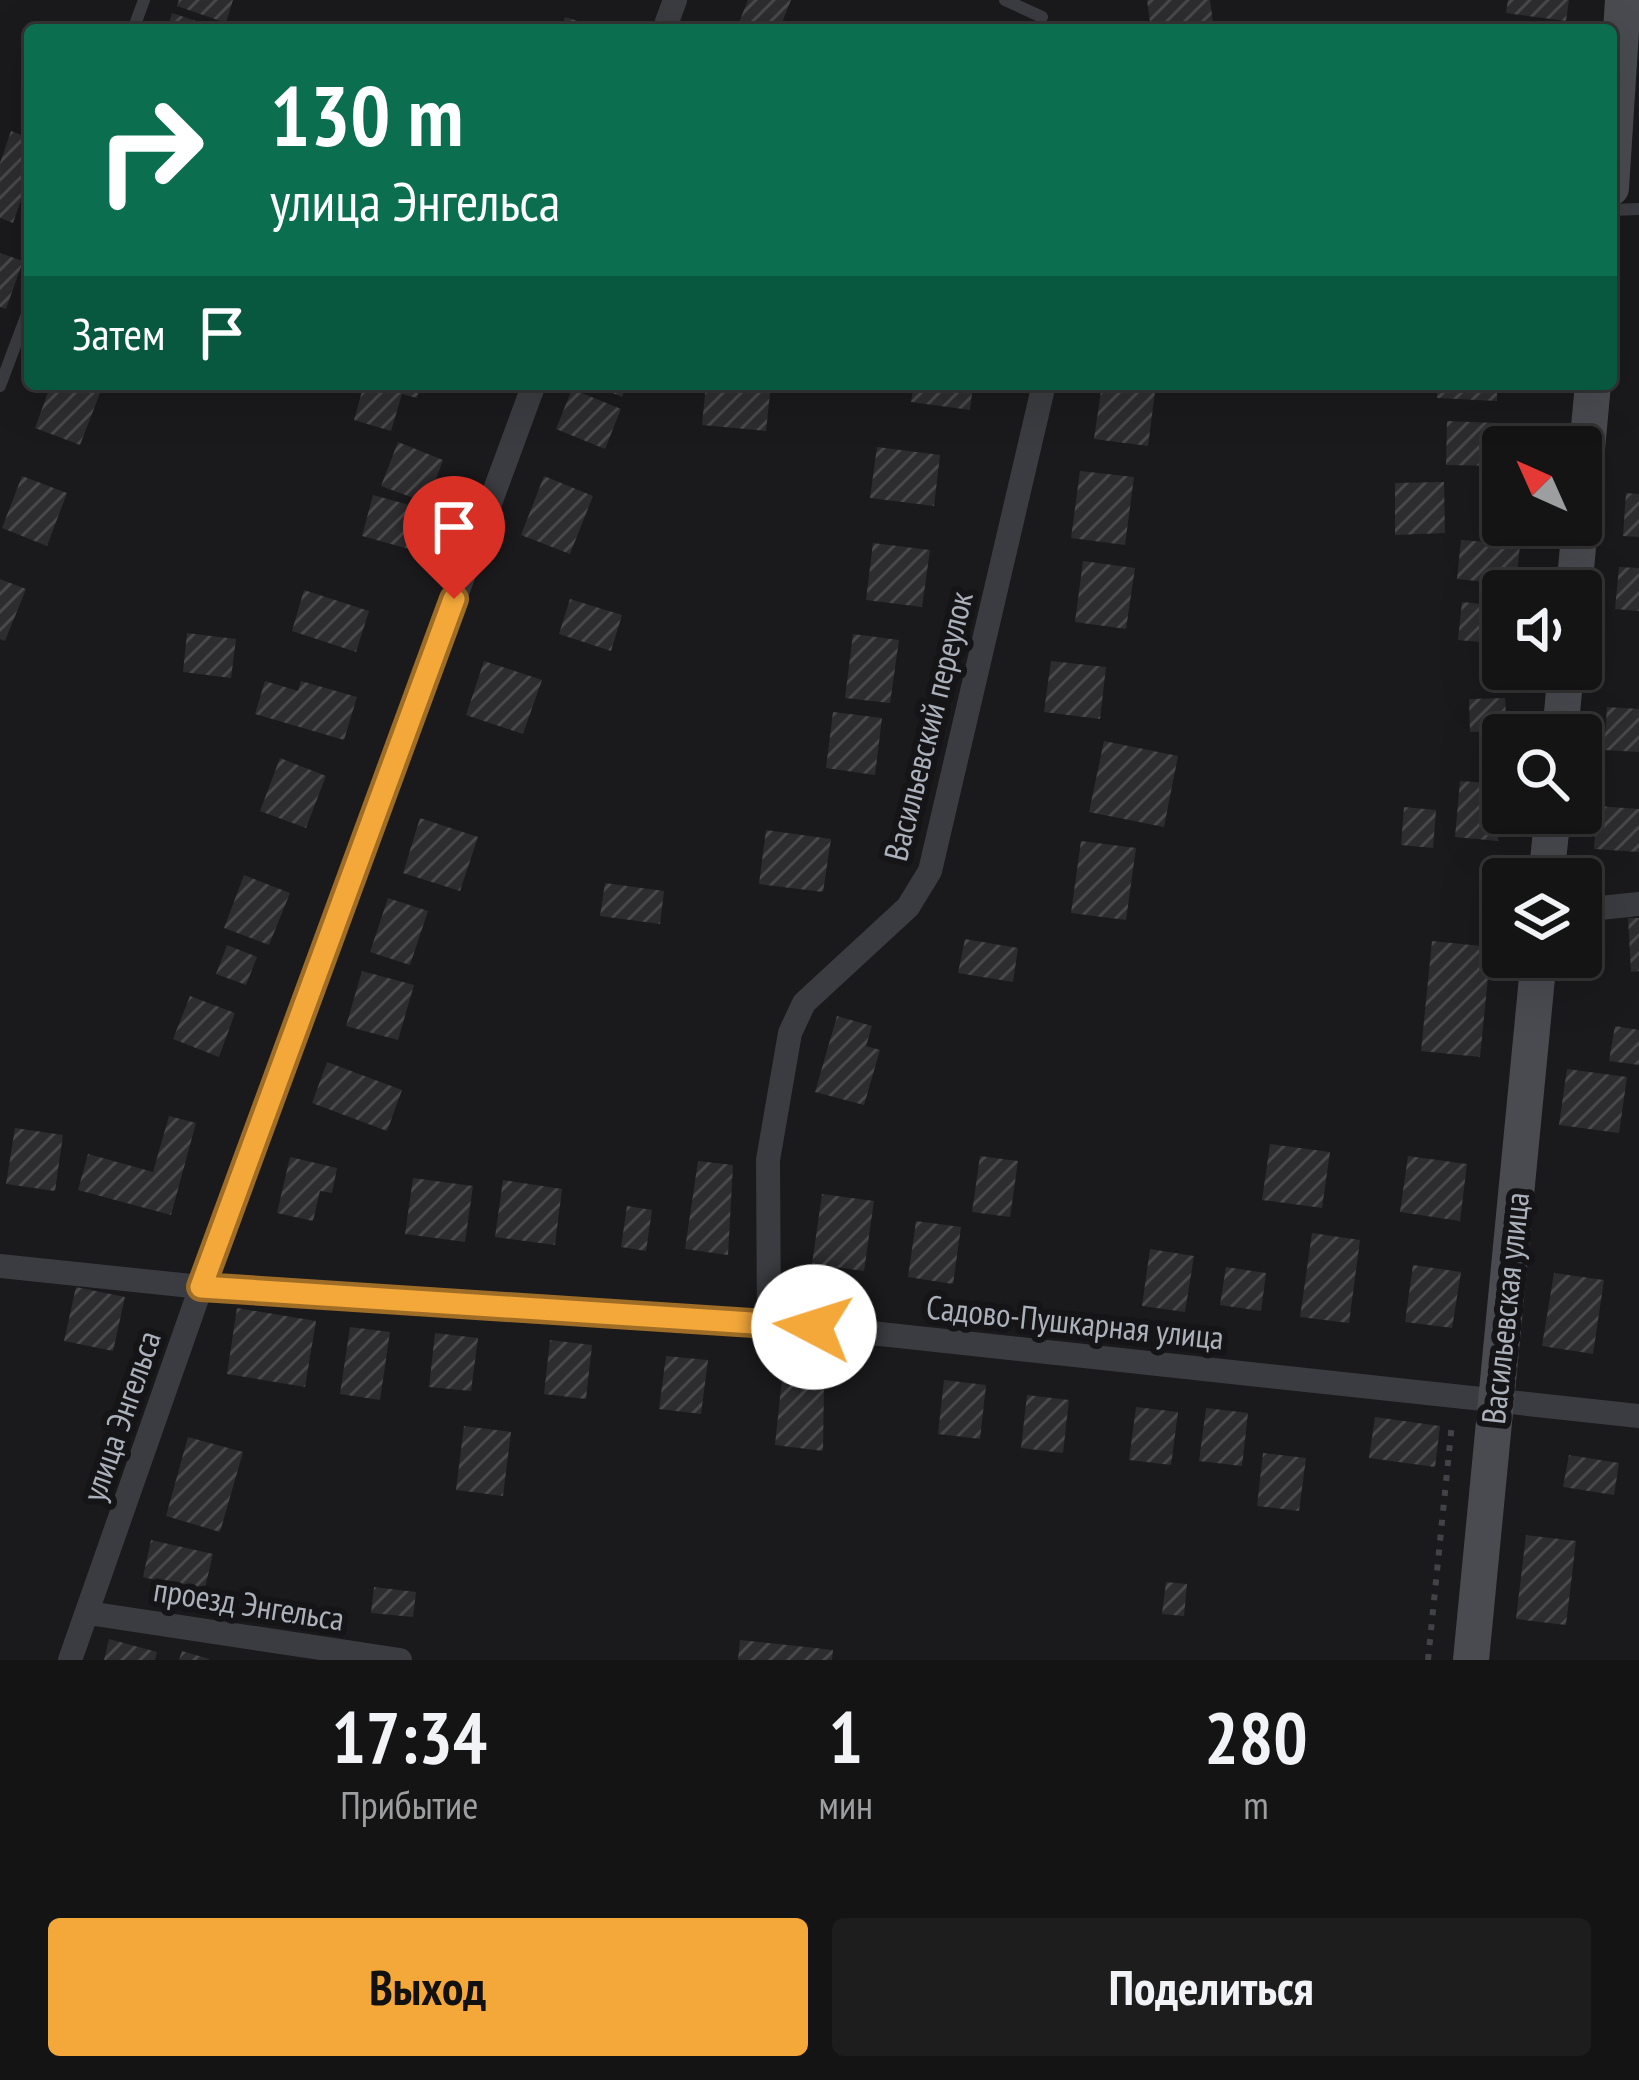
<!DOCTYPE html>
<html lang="ru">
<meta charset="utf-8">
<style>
:root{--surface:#141415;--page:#1d1d1e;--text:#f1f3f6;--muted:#9d9ea0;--line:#333334;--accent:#f4a83a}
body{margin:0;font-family:"PT Sans Narrow",sans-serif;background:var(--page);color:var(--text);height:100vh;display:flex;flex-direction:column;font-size:45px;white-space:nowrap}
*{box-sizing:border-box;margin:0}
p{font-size:39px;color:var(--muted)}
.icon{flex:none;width:66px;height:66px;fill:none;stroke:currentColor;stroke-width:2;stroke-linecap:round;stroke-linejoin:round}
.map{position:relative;height:1660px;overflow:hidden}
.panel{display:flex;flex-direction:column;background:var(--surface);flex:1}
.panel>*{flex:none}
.top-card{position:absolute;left:24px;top:24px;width:1593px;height:366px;border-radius:12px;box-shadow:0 12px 48px #0002,0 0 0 3px var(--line);background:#0b6e4f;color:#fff;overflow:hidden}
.needle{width:78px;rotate:315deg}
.fabs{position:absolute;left:1482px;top:426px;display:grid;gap:24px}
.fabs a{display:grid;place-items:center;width:120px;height:120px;border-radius:12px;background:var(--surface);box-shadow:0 12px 48px #0002,0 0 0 3px var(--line);font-size:60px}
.pin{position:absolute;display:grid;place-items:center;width:102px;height:102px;color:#fff;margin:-123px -51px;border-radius:50% 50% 50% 0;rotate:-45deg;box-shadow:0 0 12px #0007}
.pin .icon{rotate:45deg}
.me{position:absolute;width:132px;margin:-66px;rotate:275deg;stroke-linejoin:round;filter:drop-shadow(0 0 9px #0008)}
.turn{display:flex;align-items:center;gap:42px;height:252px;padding:0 48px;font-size:54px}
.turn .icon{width:156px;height:156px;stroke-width:2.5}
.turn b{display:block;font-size:84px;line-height:102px}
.then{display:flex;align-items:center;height:114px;padding:0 48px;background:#0003;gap:24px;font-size:45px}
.eta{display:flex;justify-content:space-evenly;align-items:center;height:204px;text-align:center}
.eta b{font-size:72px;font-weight:800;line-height:84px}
.button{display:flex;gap:24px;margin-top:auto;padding:24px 48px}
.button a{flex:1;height:138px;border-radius:12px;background:var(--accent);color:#111;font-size:48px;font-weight:800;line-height:138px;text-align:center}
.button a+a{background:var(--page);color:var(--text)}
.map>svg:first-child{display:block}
.building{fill:url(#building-hatch)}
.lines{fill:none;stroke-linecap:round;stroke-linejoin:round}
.path{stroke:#414348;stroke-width:6;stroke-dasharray:6 9;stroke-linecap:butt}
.service{stroke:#3b3c41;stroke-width:12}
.minor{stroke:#3b3c41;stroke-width:24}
.secondary{stroke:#494b51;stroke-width:36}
.route-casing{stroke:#9f6d26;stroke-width:30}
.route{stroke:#f4a83a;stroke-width:21}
.labels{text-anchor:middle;stroke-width:12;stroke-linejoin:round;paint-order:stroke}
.street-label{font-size:33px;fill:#acb2bc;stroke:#151517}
</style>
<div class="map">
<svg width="1639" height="1660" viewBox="0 0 1639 1660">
<defs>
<pattern id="building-hatch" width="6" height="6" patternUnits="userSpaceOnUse" patternTransform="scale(3)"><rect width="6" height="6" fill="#2d2d30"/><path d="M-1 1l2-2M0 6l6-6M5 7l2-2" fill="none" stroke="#49494c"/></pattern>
</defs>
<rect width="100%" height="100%" fill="#1a1a1c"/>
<path class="building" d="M179,0h54l-7,23 -49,-17z
M748,0h43l-12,30h-34l-8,-3z
M1147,0h63l4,30h-63z
M1508,0h61l-3,21 -60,-8z
M172,13l48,16 -1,1h-52z
M565,17l38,12 -1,1h-41z
M11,131l19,7v36l-17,49 -13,-5v-55z
M0,253l23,8 -17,48 -6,-2z
M51,384h26l23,9 -20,52 -45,-17z
M364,384h57l-4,14 -15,-4 -11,37 -37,-11z
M591,384h36l-5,13z
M706,384h65l-5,47 -64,-6z
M914,384h59l-3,26 -59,-8z
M1102,384h54l-8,62 -54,-7z
M1437,384h60v17l-60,-3z
M572,389l49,20 -16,40 -49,-20z
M1447,421l50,2 -2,43 -49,-1z
M398,442l45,18 -16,43 -46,-17z
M877,447l63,8 -6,51 -64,-8z
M1080,471l54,6 -9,68 -54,-7z
M22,476l45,17 -20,53 -45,-18z
M544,476l49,20 -23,58 -49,-19z
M1444,482l1,51 -50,2v-52z
M1626,493l13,1v43l-16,-1z
M373,495l47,13 -11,41 -47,-13z
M1461,540l59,5 -4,40 -59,-6z
M873,543l57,7 -8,57 -56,-7z
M1083,561l52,7 -9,61 -51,-7z
M1619,567l20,1v43l-24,-2z
M0,579l26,10 -21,52 -5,-2z
M304,590l65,21 -13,41 -64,-21z
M570,599l52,16 -11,36 -52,-17z
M1462,602l41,4v38l-45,-4z
M187,633l49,6 -5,39 -48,-6z
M853,634l46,6 -9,63 -45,-5z
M484,661l58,19 -19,54 -57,-19z
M1051,661l55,6 -6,52 -56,-7z
M265,681l33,10 3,-10 56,16 -13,43 -89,-26z
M1505,698l2,33 -37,1 -1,-33z
M1607,707l32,2v43l-35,-2z
M833,712l49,6 -7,57 -49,-7z
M1104,741l74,15 -14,71 -75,-15z
M280,758l46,18 -20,52 -46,-17z
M1460,781l43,3 -5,57 -43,-4z
M1597,806l42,3v43l-45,-3z
M1404,807l32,3 -3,38 -32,-3z
M420,818l58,19 -18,54 -57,-18z
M766,830l65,9 -8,53 -64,-8z
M1081,841l55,7 -10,72 -55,-7z
M244,875l46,18 -21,52 -45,-17z
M605,883l59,8 -4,33 -60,-8z
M388,898l40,13 -18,54 -40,-13z
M1628,918h11v53l-8,1z
M965,939l53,9 -5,34 -55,-9z
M1432,941l59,6 -11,110 -59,-6z
M227,945l30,12 -11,28 -30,-11z
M362,971l52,14 -16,55 -52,-14z
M190,996l45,17 -16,44 -46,-18z
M837,1016l35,10 -6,20 14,4 -16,55 -49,-13z
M1615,1026l24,4v35l-30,-4z
M327,1062l75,28 -15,41 -75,-28z
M1567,1069l60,8 -8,56 -60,-8z
M169,1116l27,7 -25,92 -93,-25 10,-36 65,18z
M15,1128l48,7 -8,56 -49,-7z
M1270,1144l60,8 -8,56 -60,-8z
M980,1156l38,5 -8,56 -38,-5z
M1408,1156l59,8 -7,57 -60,-9z
M290,1157l47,11 -5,25 -12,-2 -7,30 -36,-8z
M698,1161l35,4 -5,90 -43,-6z
M413,1178l60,8 -8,56 -60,-8z
M503,1180l59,9 -7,56 -60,-8z
M822,1194l52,7 -10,70 -52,-7z
M627,1206l25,4 -6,41 -25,-4z
M916,1221l45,6 -8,57 -45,-7z
M1312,1233l48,7 -11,83 -49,-6z
M1150,1249l44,7 -9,56 -43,-6z
M1413,1265l48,7 -9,56 -47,-6z
M1226,1267l40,6 -5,38 -41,-6z
M1554,1273l50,7 -11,74 -51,-8z
M76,1287l49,10 -12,54 -49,-10z
M237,1308l79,13 -11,66 -78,-13z
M350,1327l40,5 -10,68 -40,-6z
M435,1333l43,5 -7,53 -42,-4z
M550,1340l42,5 -6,54 -42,-5z
M666,1356l42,4 -7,54 -42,-5z
M782,1379l42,5 -1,67 -48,-6z
M944,1380l42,5 -6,54 -42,-5z
M1027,1395l42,5 -6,53 -42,-5z
M1136,1407l42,5 -7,53 -42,-5z
M1206,1408l42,5 -6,53 -43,-5z
M1375,1417l65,9 -5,41 -66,-9z
M464,1426l47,6 -8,64 -47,-6z
M188,1437l55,15 -23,80 -54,-16z
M1263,1453l43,5 -7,53 -42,-5z
M1569,1455l50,8 -5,32 -51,-8z
M1526,1535l50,6 -10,84 -50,-6z
M151,1540l62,14 -9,38 -61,-15z
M1166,1582l21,2 -3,32 -22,-2z
M374,1587l42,5 -3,25 -42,-4z
M109,1639l48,13 -2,8h-51z
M740,1640l93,10 -1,10h-94z
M182,1651l27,8v1h-30z"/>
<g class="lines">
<path class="path" d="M1428,1660l24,-237"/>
<path class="service" d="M1005,0l37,17
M133,30l11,-30
M1611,210l28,-1
M0,386l30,-80"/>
<path class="minor" d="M664,30l11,-30
M1581,910l58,-6
M0,1266l201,21 568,35 870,94
M769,1322l-1,-162 22,-127 14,-30 104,-96 22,-36 114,-487
M88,1613l312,47
M70,1660l131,-373 333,-903"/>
<path class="secondary" d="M1611,188l12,-188
M1581,513l12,-129
M1574,591l6,-66
M1560,735l6,-66
M1546,879l7,-66
M1471,1660l68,-703"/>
</g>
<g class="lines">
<g class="route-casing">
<path id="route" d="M454,599l-253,688 613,40"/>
</g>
<use href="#route" class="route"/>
</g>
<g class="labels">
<g class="street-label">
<text transform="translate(928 726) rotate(-76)" y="12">Васильевский переулок</text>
<text transform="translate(1505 1308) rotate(-84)" y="12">Васильевская улица</text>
<text transform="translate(1075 1322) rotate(6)" y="12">Садово-Пушкарная улица</text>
<text transform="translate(121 1416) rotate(-71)" y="12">улица Энгельса</text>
<text transform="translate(249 1604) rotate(9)" y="12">проезд Энгельса</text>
</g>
</g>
</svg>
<div class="fabs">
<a><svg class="needle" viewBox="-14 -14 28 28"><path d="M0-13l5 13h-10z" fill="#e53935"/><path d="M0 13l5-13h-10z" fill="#9d9ea0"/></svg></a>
<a><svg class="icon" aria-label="sound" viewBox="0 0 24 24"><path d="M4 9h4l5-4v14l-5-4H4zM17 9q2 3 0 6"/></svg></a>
<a><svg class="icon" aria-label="search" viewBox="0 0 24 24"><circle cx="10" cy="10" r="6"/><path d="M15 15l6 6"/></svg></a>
<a><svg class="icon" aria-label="layers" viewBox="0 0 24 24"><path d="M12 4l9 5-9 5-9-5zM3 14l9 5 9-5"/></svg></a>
</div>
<div class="pin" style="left:454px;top:599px;background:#d93025"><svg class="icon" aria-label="arrive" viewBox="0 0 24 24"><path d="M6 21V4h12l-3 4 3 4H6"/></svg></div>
<svg class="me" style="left:814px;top:1327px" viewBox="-20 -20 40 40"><circle r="19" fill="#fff"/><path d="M0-13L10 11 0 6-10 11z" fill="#f4a83a"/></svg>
<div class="top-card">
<div class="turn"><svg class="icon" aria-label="right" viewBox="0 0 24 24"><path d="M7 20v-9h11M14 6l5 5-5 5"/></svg><div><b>130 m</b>улица Энгельса</div></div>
<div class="then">Затем<svg class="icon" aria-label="arrive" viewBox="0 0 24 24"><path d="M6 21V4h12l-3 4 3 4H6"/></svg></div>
</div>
</div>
<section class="panel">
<div class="eta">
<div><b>17:34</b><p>Прибытие</p></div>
<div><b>1</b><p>мин</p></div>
<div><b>280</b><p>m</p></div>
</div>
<div class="button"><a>Выход</a><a>Поделиться</a></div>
</section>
